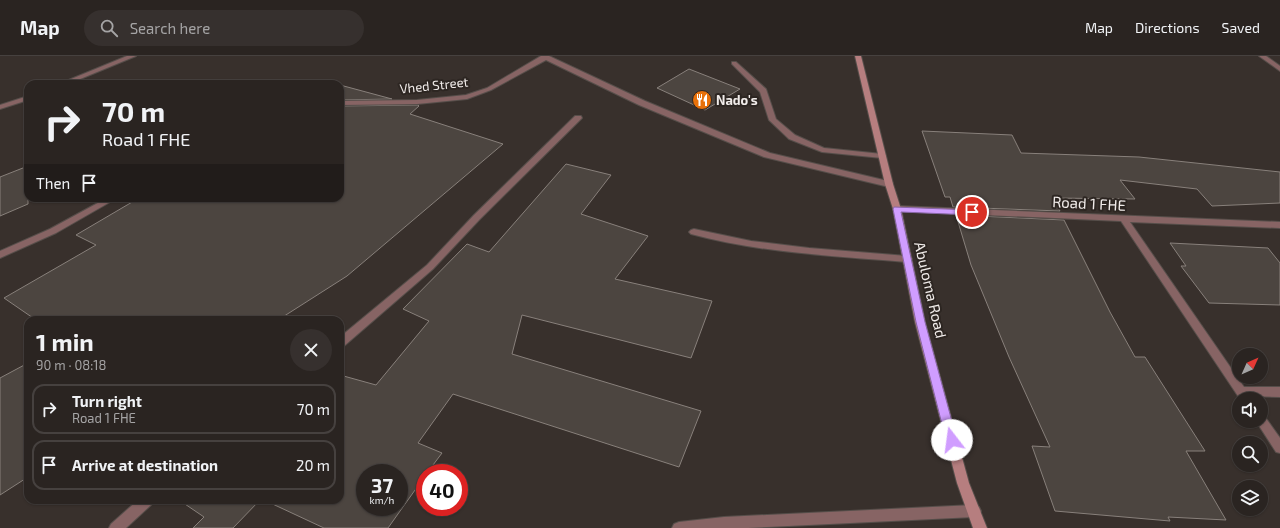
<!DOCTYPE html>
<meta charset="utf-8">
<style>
:root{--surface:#2a2421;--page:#36302e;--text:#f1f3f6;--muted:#a5a4a5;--line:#46413f}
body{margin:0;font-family:"Exo 2",sans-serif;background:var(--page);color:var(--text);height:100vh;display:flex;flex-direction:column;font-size:15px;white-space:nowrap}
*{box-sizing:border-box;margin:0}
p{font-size:13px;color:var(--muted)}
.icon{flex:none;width:22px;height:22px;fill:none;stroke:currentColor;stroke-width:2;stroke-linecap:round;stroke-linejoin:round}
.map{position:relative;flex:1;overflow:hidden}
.panel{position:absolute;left:24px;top:260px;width:320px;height:188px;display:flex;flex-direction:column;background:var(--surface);border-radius:12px;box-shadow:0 1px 3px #0004,0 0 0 1px var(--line)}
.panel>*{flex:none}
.guide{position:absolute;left:24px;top:24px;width:320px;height:122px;border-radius:12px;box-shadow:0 1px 3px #0004,0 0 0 1px var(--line);background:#2a2421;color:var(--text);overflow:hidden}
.needle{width:26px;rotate:45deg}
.fabs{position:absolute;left:1232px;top:292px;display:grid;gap:8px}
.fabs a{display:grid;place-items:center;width:36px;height:36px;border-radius:50%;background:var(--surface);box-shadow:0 1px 3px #0004,0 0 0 1px var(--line);font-size:20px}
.speed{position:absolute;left:356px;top:408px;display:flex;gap:8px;font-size:20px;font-weight:700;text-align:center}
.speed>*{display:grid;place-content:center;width:52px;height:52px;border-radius:50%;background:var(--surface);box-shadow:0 1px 3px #0004,0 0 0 1px var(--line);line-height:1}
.speed small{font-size:10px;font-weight:400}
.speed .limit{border:6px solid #d22;background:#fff;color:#111}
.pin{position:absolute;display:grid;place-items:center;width:34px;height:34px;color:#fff;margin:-17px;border:2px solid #fff;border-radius:50%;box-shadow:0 1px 4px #0007}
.me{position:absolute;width:44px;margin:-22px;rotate:345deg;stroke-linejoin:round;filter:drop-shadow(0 0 3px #0008)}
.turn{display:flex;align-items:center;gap:14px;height:84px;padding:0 12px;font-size:18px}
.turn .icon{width:52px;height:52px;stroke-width:2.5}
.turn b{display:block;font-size:28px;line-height:34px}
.then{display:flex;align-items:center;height:38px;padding:0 12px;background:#0003;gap:8px;font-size:15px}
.round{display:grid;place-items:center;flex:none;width:42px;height:42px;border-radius:21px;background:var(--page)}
.overview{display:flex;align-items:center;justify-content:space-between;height:68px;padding:0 12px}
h1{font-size:24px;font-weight:700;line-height:30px}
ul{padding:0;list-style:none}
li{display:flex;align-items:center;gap:12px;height:50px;margin:0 8px 6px;padding:0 4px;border:2px solid var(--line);border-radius:12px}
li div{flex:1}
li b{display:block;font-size:15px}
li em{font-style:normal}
header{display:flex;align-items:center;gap:24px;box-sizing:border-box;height:56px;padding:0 20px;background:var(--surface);border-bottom:1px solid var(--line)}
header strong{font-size:19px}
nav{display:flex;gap:22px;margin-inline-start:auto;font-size:14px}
.search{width:280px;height:36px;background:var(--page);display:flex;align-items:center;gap:10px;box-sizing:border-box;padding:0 14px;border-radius:22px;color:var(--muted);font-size:15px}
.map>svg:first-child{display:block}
.building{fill:#4c4540;stroke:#88807b;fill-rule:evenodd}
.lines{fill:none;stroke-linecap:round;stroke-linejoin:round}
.lane-casing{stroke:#564e4a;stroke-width:2}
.street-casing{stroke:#564e4a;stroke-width:2}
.secondary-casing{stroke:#564e4a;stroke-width:2}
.lane{fill:#876464;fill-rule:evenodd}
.street{fill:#876464;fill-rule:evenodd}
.secondary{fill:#b67e7f;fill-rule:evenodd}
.route{fill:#d09dff;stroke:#8766a6}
.labels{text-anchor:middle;stroke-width:4;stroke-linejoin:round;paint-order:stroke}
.far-street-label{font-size:13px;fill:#f1ecea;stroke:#2d2622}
.far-poi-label{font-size:13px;font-weight:bold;fill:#f1ecea;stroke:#2d2622;text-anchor:start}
.street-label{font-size:15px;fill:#f1ecea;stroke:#2d2622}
</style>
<header>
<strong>Map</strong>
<div class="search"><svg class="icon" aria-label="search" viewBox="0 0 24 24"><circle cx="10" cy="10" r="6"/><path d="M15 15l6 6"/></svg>Search here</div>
<nav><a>Map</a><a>Directions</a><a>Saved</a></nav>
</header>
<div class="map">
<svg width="1280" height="472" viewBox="0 0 1280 472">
<rect width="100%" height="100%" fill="#38302c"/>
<path class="building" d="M689,13l51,20 -35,21 -48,-22z
M340,29l52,14 -52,1z
M418,49l1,1 -9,8 93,30 -156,132 -69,44h-242l-32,-22 92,-53 -20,-10 63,-37h201v-92z
M922,75l90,4 9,18 118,4 141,15v31l-68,3 -15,-17 -77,-9 15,19 -82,-1 7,13 -107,-4 -3,-10h-5z
M566,108l45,11 -30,39 67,22 -33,43 97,22 -21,57 -169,-43 -10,39 189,57 -22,56 -226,-73 -35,49 24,10 -15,20h-2v3l-37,52h-64l-60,-28h76v-125l36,10 53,-64 -26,-12 64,-65 22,8zM365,417h34v34h-34z
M28,110v38l-28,12v-39z
M956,159l108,5 46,92 25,45h10l60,94h-19l40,69 -58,-3 2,4 -115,-10 -23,-65 18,1 -41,-90 -38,-92z
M1170,187l98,5 12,15v42l-71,-2 -28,-37h5z
M28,307v114l-28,18v-117z
M179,444h81l-27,28h-40l11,-11z"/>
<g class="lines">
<g class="lane-casing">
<path id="lane" d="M1259,0h7l14,10v5z
M732,6h4l30,27 10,30 19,16 29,13 58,6 4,2 -4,2 -60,-6 -33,-13 -20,-19 -9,-28 -28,-28z"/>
</g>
<g class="street-casing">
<path id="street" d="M127,0h9l-68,28h-9z
M541,0h8l96,45 125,52 122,29 1,2 -4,3 -125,-30 -125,-52 -93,-45 -55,30 -24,9 -50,5 -77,1v-4l77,-1 49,-5 21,-7z
M28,40v4l-28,9v-4z
M575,60h6l1,2 -102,101 -47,50 -89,77 -4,1v-10l87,-72 47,-50z
M107,142h10l-61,35 -56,25v-7l50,-22z
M897,150l383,16v6l-150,-6 114,165h36v10l-30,-1 2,3h-12l-119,-178 -227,-10 -1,-2 1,-2z
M694,173l57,12 58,7 98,8 5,3 -5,3c-72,-6 -146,-9 -216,-28l-2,-2 2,-2z
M1261,359l4,2 15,21v15l-4,-1 -20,-31h5z
M138,444h16l-2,4 -26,24h-17l2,-4z
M974,449l5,2 2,4 -2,4 -5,2 -226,11h-76l2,-4 5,-2 45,-5z"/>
</g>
<g class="secondary-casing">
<path id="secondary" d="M855,0h6l32,128 8,25 24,113 44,161 18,45h-14l-16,-45 -42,-161 -22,-113 -8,-25z"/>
</g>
<use href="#lane" class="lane"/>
<use href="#street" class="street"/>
<use href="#secondary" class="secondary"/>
</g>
<path class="route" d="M894,151l78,3 4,2 -4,3 -71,-3 24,110 32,118 -1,3 -4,1 -4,-1 -2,-3 -30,-118 -23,-113z"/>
<defs>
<g id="restaurant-disc" transform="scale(1)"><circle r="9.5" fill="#e8710a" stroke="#2d2622"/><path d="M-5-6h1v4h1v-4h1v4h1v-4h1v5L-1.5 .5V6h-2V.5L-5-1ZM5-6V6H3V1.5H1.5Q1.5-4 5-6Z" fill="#fff"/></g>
</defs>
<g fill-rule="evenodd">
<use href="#restaurant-disc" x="702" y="44"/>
</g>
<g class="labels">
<g class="far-street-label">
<text transform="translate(434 29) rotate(-6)" y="5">Vhed Street</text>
</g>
<g class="far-poi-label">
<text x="716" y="49">Nado's</text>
</g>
<g class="street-label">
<text transform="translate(1089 148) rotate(3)" y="5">Road 1 FHE</text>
<text transform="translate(930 234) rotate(77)" y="5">Abuloma Road</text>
</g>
</g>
</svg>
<div class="fabs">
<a><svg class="needle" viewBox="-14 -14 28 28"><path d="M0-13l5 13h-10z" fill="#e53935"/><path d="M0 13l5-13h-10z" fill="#a5a4a5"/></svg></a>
<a><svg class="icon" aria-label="sound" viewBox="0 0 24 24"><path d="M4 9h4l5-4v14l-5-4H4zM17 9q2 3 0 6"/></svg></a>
<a><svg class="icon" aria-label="search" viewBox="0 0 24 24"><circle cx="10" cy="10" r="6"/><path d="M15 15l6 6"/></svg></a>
<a><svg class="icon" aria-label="layers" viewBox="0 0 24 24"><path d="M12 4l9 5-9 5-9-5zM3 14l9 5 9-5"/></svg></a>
</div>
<div class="speed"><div>37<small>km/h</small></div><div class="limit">40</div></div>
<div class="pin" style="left:972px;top:156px;background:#d93025"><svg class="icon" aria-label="arrive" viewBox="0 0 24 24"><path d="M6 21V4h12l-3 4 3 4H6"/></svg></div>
<svg class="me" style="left:952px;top:384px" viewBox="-20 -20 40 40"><circle r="19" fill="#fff"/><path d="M0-13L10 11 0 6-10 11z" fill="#d09dff"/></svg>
<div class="guide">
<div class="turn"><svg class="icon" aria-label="right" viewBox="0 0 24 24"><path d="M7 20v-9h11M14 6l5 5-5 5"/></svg><div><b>70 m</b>Road 1 FHE</div></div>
<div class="then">Then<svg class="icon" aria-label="arrive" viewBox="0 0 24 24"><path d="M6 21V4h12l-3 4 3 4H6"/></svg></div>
</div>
<section class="panel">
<div class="overview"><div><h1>1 min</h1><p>90 m · 08:18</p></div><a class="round"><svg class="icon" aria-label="close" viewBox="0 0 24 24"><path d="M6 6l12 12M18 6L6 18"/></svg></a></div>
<ul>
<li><svg class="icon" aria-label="right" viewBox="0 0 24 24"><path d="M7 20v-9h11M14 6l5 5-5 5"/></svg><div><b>Turn right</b><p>Road 1 FHE</p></div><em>70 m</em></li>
<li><svg class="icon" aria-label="arrive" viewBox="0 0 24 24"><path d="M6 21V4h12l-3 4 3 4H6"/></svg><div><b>Arrive at destination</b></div><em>20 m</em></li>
</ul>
</section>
</div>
